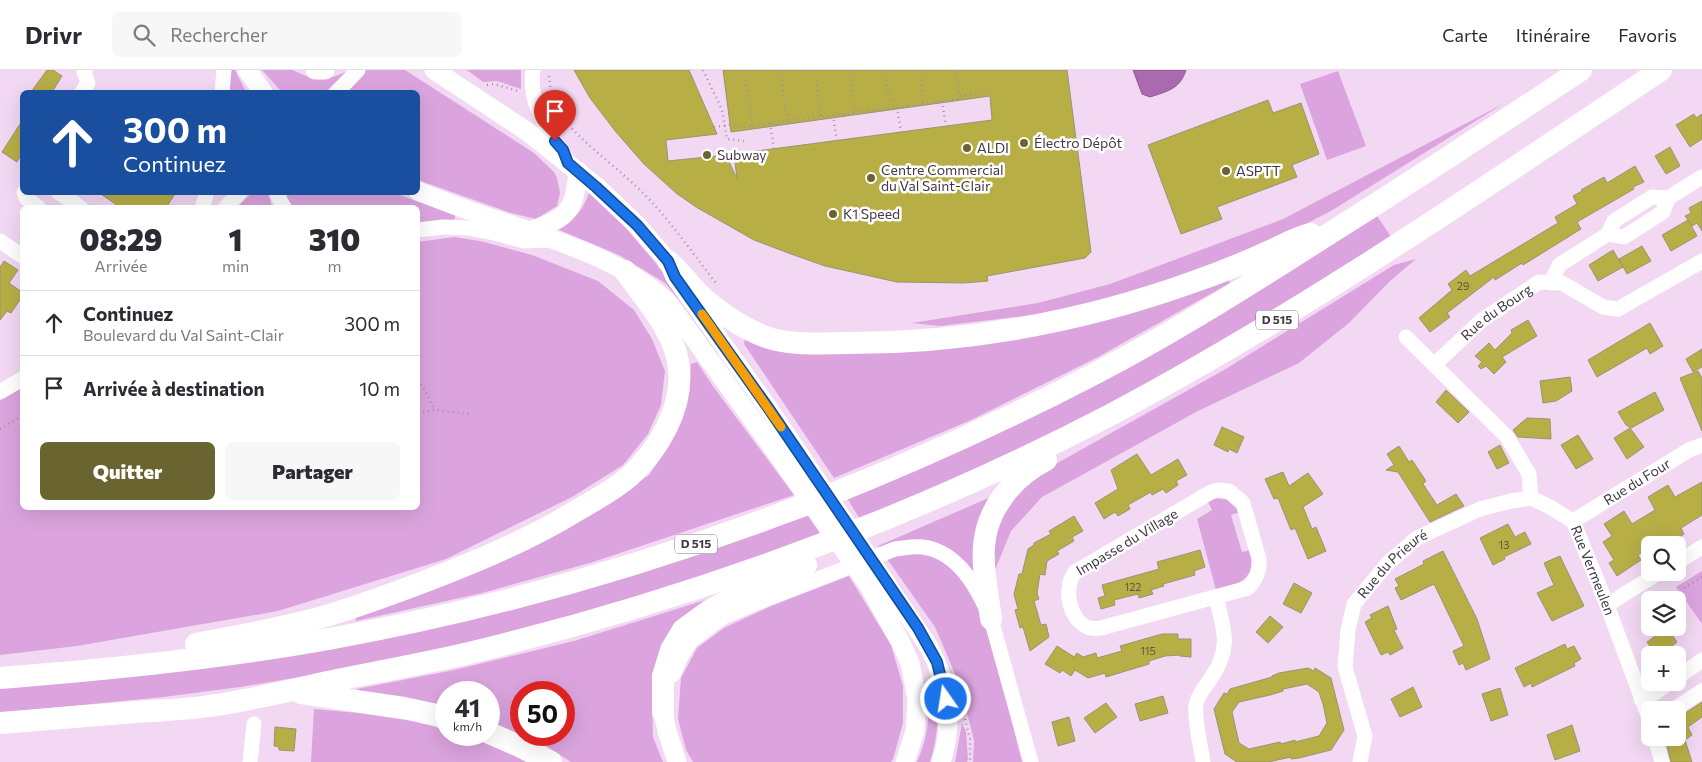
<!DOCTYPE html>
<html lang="fr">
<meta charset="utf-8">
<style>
:root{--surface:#fff;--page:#f7f7f7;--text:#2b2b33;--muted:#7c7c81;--line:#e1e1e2;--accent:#696430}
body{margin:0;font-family:Commissioner,sans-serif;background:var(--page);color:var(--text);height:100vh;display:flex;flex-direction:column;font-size:19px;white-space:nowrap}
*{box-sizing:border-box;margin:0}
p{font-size:16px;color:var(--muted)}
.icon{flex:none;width:28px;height:28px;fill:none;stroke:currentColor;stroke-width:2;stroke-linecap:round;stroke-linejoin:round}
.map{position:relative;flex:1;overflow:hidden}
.details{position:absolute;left:20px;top:135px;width:400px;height:305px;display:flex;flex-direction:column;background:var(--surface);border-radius:8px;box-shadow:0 5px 20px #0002}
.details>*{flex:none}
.guide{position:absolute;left:20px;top:20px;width:400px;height:105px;border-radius:8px;box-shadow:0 5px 20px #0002;background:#1a4fa0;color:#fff;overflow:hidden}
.buttons{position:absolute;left:1641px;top:466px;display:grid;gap:10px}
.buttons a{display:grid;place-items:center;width:45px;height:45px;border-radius:8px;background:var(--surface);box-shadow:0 5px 20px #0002;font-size:25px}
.speed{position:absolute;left:435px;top:611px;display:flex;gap:10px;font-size:25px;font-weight:700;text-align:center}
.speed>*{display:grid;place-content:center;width:65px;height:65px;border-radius:50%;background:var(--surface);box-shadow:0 5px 20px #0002;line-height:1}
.speed small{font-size:12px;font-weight:400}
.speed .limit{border:8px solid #d22;background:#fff;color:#111}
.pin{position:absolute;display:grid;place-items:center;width:42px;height:42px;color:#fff;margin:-51px -21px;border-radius:50% 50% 50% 0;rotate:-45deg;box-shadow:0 0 5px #0007}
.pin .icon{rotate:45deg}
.me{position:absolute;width:55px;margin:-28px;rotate:347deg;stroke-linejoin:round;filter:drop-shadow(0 0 4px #0008)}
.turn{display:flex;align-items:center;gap:18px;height:105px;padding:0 20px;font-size:22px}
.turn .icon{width:65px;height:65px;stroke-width:2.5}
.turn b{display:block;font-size:35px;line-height:42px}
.eta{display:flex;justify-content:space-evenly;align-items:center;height:85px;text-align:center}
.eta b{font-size:30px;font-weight:800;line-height:35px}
.primary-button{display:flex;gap:10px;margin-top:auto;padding:10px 20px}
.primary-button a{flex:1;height:58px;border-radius:8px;background:var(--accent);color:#fff;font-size:20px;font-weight:800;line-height:58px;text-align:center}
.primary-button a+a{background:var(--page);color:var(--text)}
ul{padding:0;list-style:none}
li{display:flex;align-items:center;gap:15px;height:65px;padding:0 20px;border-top:1px solid var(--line)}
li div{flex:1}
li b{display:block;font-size:19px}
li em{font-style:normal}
header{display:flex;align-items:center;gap:30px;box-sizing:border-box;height:70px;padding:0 25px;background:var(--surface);border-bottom:1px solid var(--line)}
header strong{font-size:24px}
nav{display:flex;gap:28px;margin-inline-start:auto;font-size:18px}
.search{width:350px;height:45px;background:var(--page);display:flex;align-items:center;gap:12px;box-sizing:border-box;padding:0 18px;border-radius:8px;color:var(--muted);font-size:19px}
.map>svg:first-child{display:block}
.green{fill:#dba4de}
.water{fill:#ab6ab0;stroke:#8c5b90}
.building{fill:#b8ae46;stroke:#979574;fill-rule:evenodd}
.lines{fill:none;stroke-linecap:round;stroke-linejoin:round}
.path{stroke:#a391a4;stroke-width:2.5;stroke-dasharray:1 4;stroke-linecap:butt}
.minor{stroke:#fff;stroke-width:15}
.major{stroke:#fff;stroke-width:19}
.highway{stroke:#fff;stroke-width:22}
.route-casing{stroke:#114b97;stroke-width:12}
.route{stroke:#1a73e8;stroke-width:9}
.slow{stroke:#f59e0b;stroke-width:9}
.poi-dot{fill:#696430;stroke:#fff;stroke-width:2}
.labels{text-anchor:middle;stroke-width:5;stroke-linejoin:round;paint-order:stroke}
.number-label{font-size:11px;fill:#605644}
.shield{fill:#fff;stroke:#7b747c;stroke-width:1}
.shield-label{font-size:12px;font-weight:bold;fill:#433944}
.poi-label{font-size:14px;fill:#433944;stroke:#fff;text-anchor:start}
.street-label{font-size:14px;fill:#433944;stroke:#fff}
</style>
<header>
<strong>Drivr</strong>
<div class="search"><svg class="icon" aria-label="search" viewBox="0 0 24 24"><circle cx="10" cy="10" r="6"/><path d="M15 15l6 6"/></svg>Rechercher</div>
<nav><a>Carte</a><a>Itinéraire</a><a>Favoris</a></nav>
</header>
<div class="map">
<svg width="1702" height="692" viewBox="0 0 1702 692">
<rect width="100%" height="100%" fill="#f2d8f3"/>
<path class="green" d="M228,0h7l11,22h-19z
M262,0h30l19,8 22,-1 15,-6 -23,21h-43z
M364,0h41l129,83 20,19 3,6 3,15 -3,13 -21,13 -25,-6 -93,-33v-88h-74z
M467,0h54v19l-24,-8 -14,1z
M1338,1l28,75 -39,14 -27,-76z
M1503,34l-172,107 -53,27 -52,22 -75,26 -93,26 -118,14 -28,-3 126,-20 72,-19 35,-13 138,-52z
M252,123h16l4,14h-35z
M287,123h107l61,22v4l-9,3 -28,1v-15l-125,-1 -6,-10z
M589,123l36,34 35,41 61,82 -3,4 -38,-53 -15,-18 -46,-28 -62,-26c18,-11 24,-15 32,-36z
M1377,146l15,22c-94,57 -187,115 -284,167 -81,42 -164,79 -247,116l-14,-23z
M454,167l26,4 52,14 66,26 36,29 18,29 13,32 -4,34 -13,29 -25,31 -51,32 -126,62 -168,52 -201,35 -77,9v-255l22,-13v121h396v-266z
M1416,189l-26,22 -41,42 -50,40 -101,48 -156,86 -31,34 -18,44 2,-46 32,-49 197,-110 170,-105z
M1228,208l2,5 -132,74 -127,63 -137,58 -90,-134 1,-7 159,14z
M697,292l15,23 82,110 -201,67 -111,31 -126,28 -1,-6 243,-106 51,-34 19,-28 19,-43 4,-40z
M993,426l-13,82 -35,-29h-64l-3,-3z
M1216,428l11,2 13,12 -9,3 11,37 9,-2c5,29 -10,34 -35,40l-19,-71 15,-9 -4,-8z
M808,446l13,19 -175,62 -224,57 -87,17 -95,16 -77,10 -163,16v-25l172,-18 575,-134z
M932,482l23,15 32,56 35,139h-49l1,-21 -6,-24 -13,-43 -20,-47 -50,-71z
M1702,501v53l-26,-37z
M849,506l42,69 12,41v37l-10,36 -2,3h-198l-7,-12 -8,-31 3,-41 16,-30 27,-20 47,-22z
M712,528l-57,75 -3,31 1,33 10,25h-92l-28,-18 -21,-9h42v-43h-43v43l-32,-14v-29h-43v17l-88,-15 -1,-5 97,-19 120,-29z
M933,615c6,31 6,47 -3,77h-13c12,-28 13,-45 9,-75z
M314,639l44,4 55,8 33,9v5c29,0 57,13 81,27h-216z
M962,653l4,9 2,27 -1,3h-12z"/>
<path class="water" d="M1133,0h53c-6,19 -18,21 -36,27l-8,-3z"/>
<path class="building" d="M47,0h6l9,6 -10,16h-21z
M574,0h115l28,64 -51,6 2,21 58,-6 11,24 -3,-25 258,-34 -2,-24 -259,36 -8,-62h344l24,182 -6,6 -98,18 1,5 -24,2 -67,-1 -72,-16 -34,-12 -37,-14 -58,-33 -20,-14 -32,-29 -28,-32 -26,-34z
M1268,30l5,13 28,-10 18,51 -27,11 5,12 -80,30 5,12 -41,15 -33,-89z
M1694,44l2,4 6,-4v25l-12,8 -14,-22z
M22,51v32l-5,9 -15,-10z
M1670,77l10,19 -14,8 -11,-18z
M1635,96l9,16 -11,5 1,2 -57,33 4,7 -58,36 -1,-2 -27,17 -1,-3 -47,36 3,4 -20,15 -11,-14 33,-28 -4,-6 18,-14 4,6 88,-53 -3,-6 22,-13 -4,-8 9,-5 -1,-1 23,-13 3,6z
M98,122h78l-10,16h-45z
M1702,131v30l-5,-8 -5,3 -7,-10 6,-3 -2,-5z
M1688,150l9,16 -26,15 -9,-16z
M1642,176l9,15 -24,13 -8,-15z
M1613,180l10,17 -25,14 -9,-16z
M4,191l14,9 -9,13 13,9v5l-11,16 -4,-2 -7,9v-53z
M1528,250l9,16 -35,21 4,5 -12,12 -8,-8 -5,3 -3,-3 4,-4 -7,-6 14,-13 6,7 17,-17 -1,-3z
M1650,253l13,23 -13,8 -3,-6 -50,29 -9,-17z
M1702,279v18l-9,5 -7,-13z
M1698,301l4,7v53l-22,-53z
M1570,307l2,14 -16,10 -13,2 -3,-22z
M1446,320l23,22 -11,11 -22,-21z
M1655,322l9,18 -33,18 -5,-3 -8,-13z
M1527,348l23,1 1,20 -33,-2 -5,-7z
M1222,357l22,10 -7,16 -8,-4 -1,3 -14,-7z
M1630,358l14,19 -17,12 -13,-21z
M1578,365l15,24 -17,10 -15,-24z
M1500,375l9,18 -12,6 -9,-17z
M1399,376l10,16 3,-2 14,21 -3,3 14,21 19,-11 8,12 -34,16 -32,-50 -12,-2 8,-5 -7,-11z
M1137,384l14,21 27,-16 9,16 -11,6 2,4 -12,8 -3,-4 -11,6 -1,-3 -23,13 2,4 -12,7 -3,-4 -11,7 -9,-16 23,-14 -7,-19z
M1283,402l6,14 19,-13 15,21 -20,13 9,22 4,-2 10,24 -18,8 -13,-31 -4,2 -13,-32 -4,1 -9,-20z
M1702,412v33l-21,13 3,6 -17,11h-17v2l-12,8 3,5 -24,16 -8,-13 5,-3 -11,-18 9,-6 -8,-12 20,-13 8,13 23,-14 -7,-13 20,-12 7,12z
M1074,446l9,15 -11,6 2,4 -17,10 2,3 -12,7 -2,14 -5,-1 -3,19 2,6 -5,2 7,24 5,-1 3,13 -19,14 -7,-24 -3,1 -5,-18 3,-1 -4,-15 5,-20h3l6,-25 6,-4v-2l17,-9 -2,-3z
M1508,454l7,13 10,-5 6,12 -27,13 1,2 -12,6 -13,-27z
M1200,480l5,17 -11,4 1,4 -32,9 1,2 -13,4 2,4 -14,4 -1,-4 -24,6 1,5 -14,4 -3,-11 7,-2 -3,-11 57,-16 -2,-7z
M1443,481l34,68 13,40 -24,11 -3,-7 -4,2 -6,-14 11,-5 -30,-62 -33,16 -6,-12 4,-2 -4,-7 29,-15 -1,-3z
M1560,486l24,50 -32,15 -15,-28 17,-8 -10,-22z
M1294,513l18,10 -11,20 -18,-9z
M1388,536l9,23 -3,1 9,18 -13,7 -2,-3 -7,3 -16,-33 7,-4 -2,-3z
M1270,546l13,11 -15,16 -12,-11z
M1667,558l10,14 -17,13h-4l-9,-13z
M1162,564h16v5h13v18l-11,-1 -1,-1 -14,1 -16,5v3l-43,13 -1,-4 -17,5 -13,-8 -4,6 -9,-6 -2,3 -15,-9 12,-18 17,11 3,-4 6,4 13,-4 1,5 25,-7 -2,-5z
M1565,574l2,5 7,-3 7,13 -7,4 1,3 -43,21 -1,-4 -7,4 -9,-19z
M1308,598l6,3 1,-3 16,10 13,52 -13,20 -32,8 -8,1v-2l-23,5h-31l-12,-8 -11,-45 10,-16 3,1 3,-5 42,-12v-1l7,-3zM1307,614l12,8 4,12 4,19 -8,13 -24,6v-2l-14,4 -1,-2 -31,7 -10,-6 -7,-31 7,-10 31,-7 13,-4v-2z
M1413,617l9,20 -22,10 -9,-18z
M1500,618l8,27 -17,6 -9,-27z
M1163,626l5,17 -28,8 -5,-17z
M1702,632v15l-14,10 4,8 -7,5 7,22h-21l-6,-24h13v-20z
M1106,633l11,14 -22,16 -11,-15z
M1069,647l6,24 -17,5 -6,-24z
M1572,655l8,26 -25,9 -8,-25z
M275,657l21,2 -2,22 -15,-1v-3l-5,-1z"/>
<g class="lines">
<path class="path" d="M703,0l19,40 5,29 17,2
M744,0l8,56
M780,0l7,51
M815,0l6,47
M849,0l6,43
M885,0l5,38
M920,0l4,34
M549,6l3,25
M487,15l7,-1 24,7
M960,26l29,-4
M942,31l4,25
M897,37l4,25
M555,40l3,3c25,31 58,53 86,81 27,27 48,59 72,89
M833,45l4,26
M770,53l4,26
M714,57l16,-2 12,2 218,-28 -4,-29
M418,310l6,9 11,21
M418,343l17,-3 36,4
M0,359l22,-13
M1684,518l18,-11
M965,649l5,20v23"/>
<g class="minor">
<path d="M533,0c-4,24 7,50 21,70 5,6 9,11 12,19"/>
<path d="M82,22l6,-9 -4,-11 1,-2"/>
<path d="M222,22l2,-22"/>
<path d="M337,22l21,-22"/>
<path d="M24,122l2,6 13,10"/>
<path d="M58,122l23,16"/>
<path d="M276,122l8,16"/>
<path d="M202,138l5,-16"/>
<path d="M225,138l15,-16"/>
<path d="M418,160l25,-3 25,1 26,5 30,8 23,-1"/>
<path d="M1608,164l16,3 39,-25 5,-14"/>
<path d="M0,171l22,15"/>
<path d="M1551,213l8,-18 49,-31 6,-13 38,-24 16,1 34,-21"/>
<path d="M1406,267l101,100 22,37 2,24"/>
<path id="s1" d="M1434,295l48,-45 57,-38 23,1 41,24 15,2 84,-48"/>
<path d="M0,322l22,-13"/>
<path d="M1219,420l10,1 14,12 16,56c1,12 -3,20 -11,29l-147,40c-28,6 -41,-36 -26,-56l136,-80z"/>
<path id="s2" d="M1531,428l19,9 23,14 34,84 43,116"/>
<path id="s3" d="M1573,451l116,-71 13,-5"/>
<path d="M1678,492l24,-15"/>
<path d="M1607,535l53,-33"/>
<path d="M673,605l9,-20 9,-14 32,-24 26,-11 146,-57c9,-1 19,-3 28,-2 36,5 55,42 68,72l40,143"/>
<path d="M1678,607l24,-17"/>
<path d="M1641,629l12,-5 17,-12"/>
<path d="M1673,640l29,-19"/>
<path d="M1655,668l7,24"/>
<path d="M250,692l4,-38"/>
<path d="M1203,692c-2,-15 -9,-43 -7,-57 1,-9 10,-19 15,-27 21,-30 13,-48 5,-81"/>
<path id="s4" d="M1360,692l5,-26 -20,-69 3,-37 6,-26 34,-41 29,-25 63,-29 31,-8 20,-3"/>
</g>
<path class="major" d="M247,0l16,22
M315,0h10
M434,0l94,62 69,55 40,38 31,36 7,16 94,132 160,238c19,35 25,77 12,115
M418,121c27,11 54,21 82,30 55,19 129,41 170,84l113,157 86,124 32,57 9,20 7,37 -2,31 -10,31
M530,161c39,-14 44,-19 48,-60
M663,642l4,19 10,31"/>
<path class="highway" d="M668,191c12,10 20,22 31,33 18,17 43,34 67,43 25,9 55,6 82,6 118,0 234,-21 345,-61 26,-9 51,-19 77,-31 12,-5 28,-15 41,-17
M991,549c-3,-24 -9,-49 -7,-73 3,-38 29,-69 62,-86
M196,574c45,-9 90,-16 133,-29 30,-9 60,-20 89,-31 55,-21 109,-43 158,-73 19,-11 38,-21 54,-35 28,-26 53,-67 49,-107 -3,-37 -33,-68 -54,-98
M0,608c112,-9 224,-20 334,-40 267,-49 524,-141 764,-266 82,-43 159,-92 237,-142 83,-52 164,-106 246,-160
M301,623l103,15 42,9
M663,642v-36l8,-26 12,-20 26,-19 29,-16 68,-30
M0,653c45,-4 91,-7 136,-11 24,-2 49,-2 73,-6 45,-6 89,-18 133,-27 51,-10 102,-19 152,-32 214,-54 423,-131 620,-234 190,-101 368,-224 547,-343
M489,663l30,13 32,16"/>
</g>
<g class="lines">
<g class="route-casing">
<path id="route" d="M555,71l8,9 5,13 28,24 41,38 31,36 7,16 94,132 149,219 19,34 9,37"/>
</g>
<use href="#route" class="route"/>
<path class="slow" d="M702,244l79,113"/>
</g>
<g class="poi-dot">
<circle cx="1024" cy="73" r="5"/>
<circle cx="967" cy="78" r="5"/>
<circle cx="707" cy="85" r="5"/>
<circle cx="1226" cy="101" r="5"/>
<circle cx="871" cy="108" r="5"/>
<circle cx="833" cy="144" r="5"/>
</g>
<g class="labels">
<g class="number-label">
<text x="1463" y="220">29</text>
<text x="1504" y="479">13</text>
<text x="1133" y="521">122</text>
<text x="1148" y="585">115</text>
</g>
<g class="shield">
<rect x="1256" y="240.5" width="42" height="19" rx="4"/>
<rect x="675" y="464.5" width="42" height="19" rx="4"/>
</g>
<g class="shield-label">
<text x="1277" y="254">D 515</text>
<text x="696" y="478">D 515</text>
</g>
<g class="poi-label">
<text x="1034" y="78">Électro Dépôt</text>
<text x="977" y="83">ALDI</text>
<text x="717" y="90">Subway</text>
<text x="881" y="105">Centre Commercial<tspan x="881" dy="16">du Val Saint-Clair</tspan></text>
<text x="1236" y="106">ASPTT</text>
<text x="843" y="149">K1 Speed</text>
</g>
<g class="street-label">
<text dy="5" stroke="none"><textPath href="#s1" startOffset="82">Rue du Bourg</textPath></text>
<text dy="5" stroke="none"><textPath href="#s3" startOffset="75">Rue du Four</textPath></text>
<text transform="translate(1127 472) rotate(-31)" y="5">Impasse du Village</text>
<text dy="5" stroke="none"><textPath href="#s4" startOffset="218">Rue du Prieuré</textPath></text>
<text dy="5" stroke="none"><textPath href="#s2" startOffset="101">Rue Vermeulen</textPath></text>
</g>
</g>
</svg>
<div class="buttons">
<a><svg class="icon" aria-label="search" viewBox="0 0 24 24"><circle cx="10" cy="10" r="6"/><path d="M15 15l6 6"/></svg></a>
<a><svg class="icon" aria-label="layers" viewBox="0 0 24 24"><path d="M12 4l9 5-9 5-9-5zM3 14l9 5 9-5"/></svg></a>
<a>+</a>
<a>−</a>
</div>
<div class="speed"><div>41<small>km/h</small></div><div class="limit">50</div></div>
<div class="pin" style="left:555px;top:71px;background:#d93025"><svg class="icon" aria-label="arrive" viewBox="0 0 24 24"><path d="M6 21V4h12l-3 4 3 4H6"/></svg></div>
<svg class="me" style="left:946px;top:629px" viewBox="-20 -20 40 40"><circle r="17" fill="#1a73e8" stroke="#fff" stroke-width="3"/><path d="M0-11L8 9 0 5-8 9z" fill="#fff"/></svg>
<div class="guide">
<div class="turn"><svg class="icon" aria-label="ahead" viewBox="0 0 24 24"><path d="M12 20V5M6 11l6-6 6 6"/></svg><div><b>300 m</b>Continuez</div></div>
</div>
<section class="details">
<div class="eta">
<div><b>08:29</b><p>Arrivée</p></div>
<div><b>1</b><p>min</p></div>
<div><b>310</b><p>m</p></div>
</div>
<ul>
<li><svg class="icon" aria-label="ahead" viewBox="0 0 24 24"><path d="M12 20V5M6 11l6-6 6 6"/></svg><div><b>Continuez</b><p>Boulevard du Val Saint-Clair</p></div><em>300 m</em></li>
<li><svg class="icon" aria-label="arrive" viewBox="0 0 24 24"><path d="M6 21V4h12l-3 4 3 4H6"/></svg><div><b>Arrivée à destination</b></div><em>10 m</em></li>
</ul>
<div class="primary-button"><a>Quitter</a><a>Partager</a></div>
</section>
</div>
